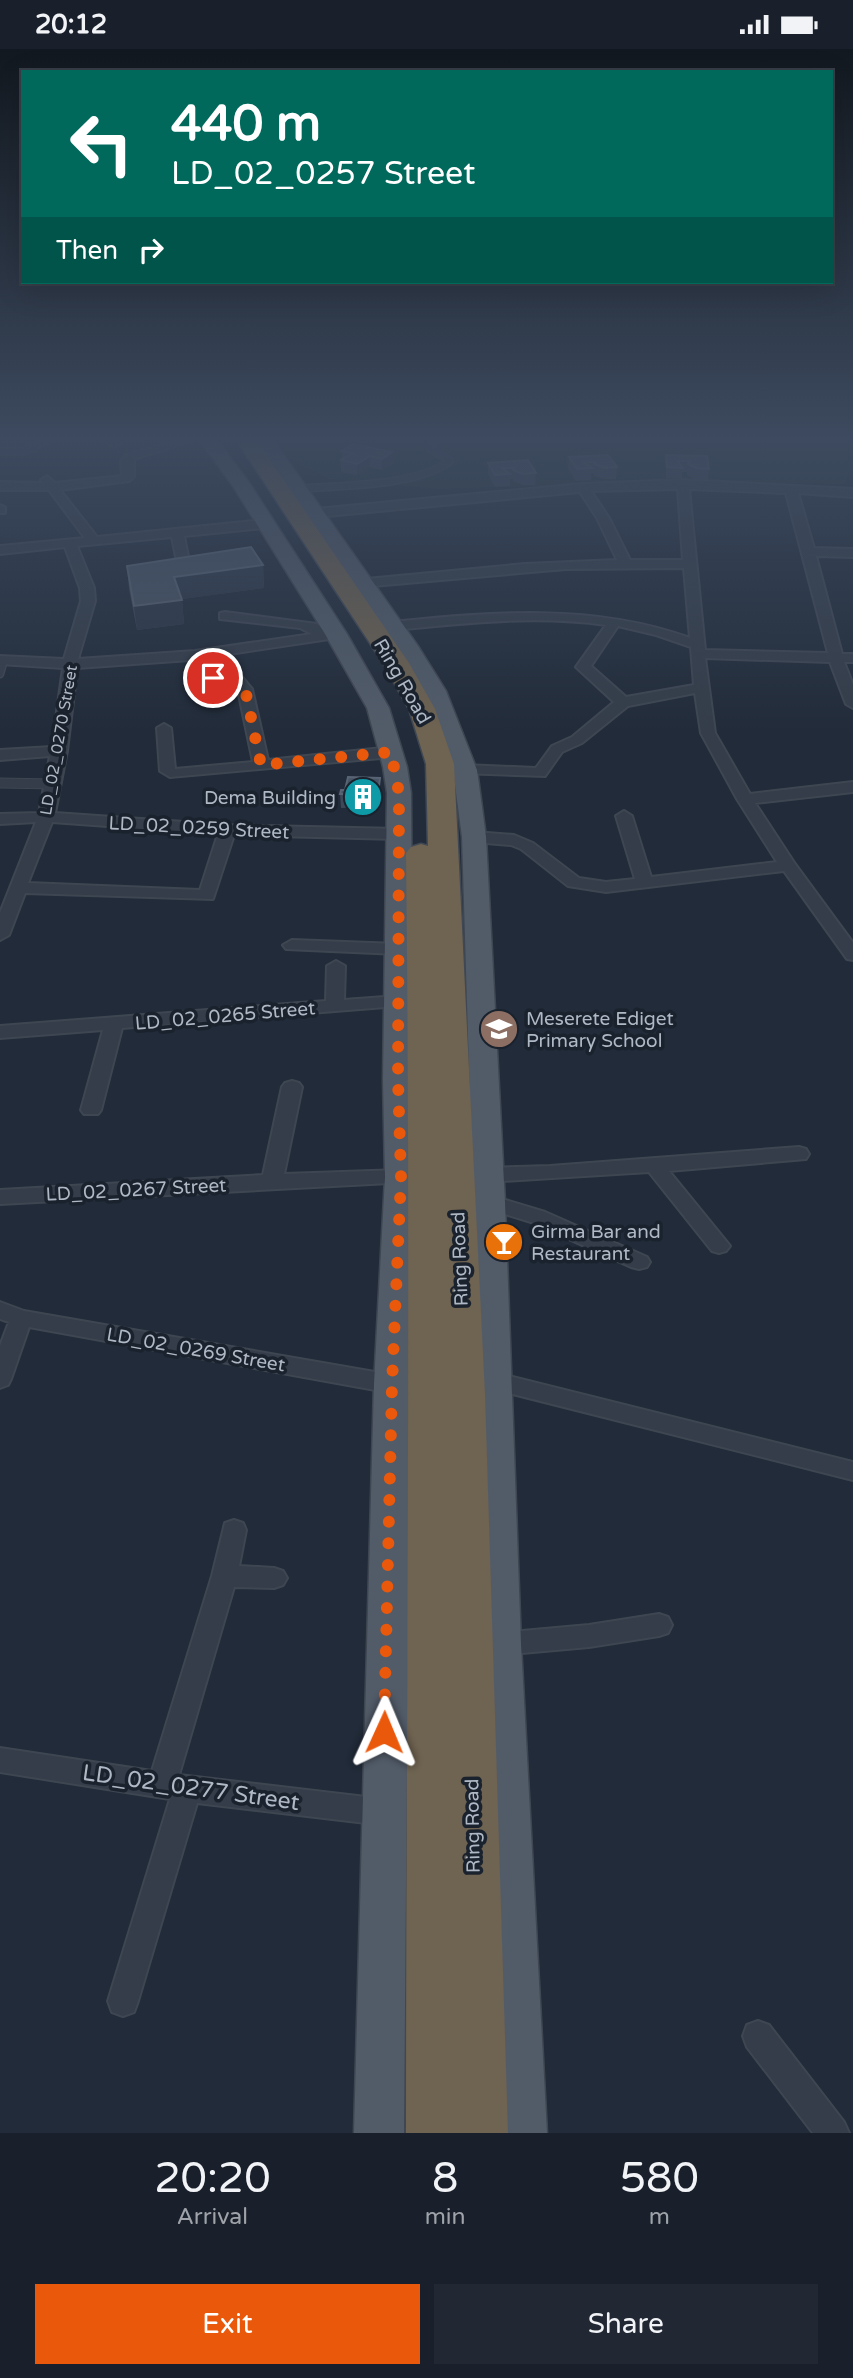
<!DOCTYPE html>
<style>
:root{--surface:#19202b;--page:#222833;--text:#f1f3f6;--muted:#9fa3a9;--line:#373e47;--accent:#ea580c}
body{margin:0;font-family:"Varela Round",sans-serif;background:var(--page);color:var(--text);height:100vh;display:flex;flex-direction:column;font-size:26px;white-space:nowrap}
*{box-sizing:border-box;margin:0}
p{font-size:23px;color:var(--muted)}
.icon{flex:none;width:38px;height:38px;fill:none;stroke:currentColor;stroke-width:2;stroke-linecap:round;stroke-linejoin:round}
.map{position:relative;height:2084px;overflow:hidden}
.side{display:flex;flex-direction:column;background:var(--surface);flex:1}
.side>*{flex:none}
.banner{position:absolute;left:21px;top:21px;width:812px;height:214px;border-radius:0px;box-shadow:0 7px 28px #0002,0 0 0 2px var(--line);background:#00695c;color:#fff;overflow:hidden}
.pin{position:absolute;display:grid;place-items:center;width:60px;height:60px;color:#fff;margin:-30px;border:4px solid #fff;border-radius:50%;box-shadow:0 2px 7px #0007}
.me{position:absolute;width:77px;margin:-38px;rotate:1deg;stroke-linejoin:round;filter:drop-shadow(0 0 5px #0008)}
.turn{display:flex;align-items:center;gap:24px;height:147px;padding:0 35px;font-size:32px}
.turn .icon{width:91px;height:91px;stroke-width:2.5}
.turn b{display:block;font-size:49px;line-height:60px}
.then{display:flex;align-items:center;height:66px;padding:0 35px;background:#0003;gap:14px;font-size:26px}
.eta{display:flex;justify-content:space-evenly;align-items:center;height:119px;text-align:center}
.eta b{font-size:42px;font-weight:600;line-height:49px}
.cta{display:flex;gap:14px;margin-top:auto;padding:14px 35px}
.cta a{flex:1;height:80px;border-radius:0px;background:var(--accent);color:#fff;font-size:28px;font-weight:600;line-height:80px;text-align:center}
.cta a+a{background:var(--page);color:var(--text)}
.status{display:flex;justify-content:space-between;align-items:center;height:49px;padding:0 35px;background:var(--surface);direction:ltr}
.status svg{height:19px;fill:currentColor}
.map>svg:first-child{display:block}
.green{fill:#23373a}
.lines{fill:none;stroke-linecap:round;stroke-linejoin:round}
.lane-far1-casing{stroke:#3e4652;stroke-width:9}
.lane-casing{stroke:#3e4652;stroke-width:11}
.street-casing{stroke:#3e4652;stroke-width:4}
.primary-casing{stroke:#3e4652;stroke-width:3}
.highway-casing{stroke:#3f4854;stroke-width:3}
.lane-far1{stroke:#343d49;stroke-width:6}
.lane{stroke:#343d49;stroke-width:9}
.street{fill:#343d49;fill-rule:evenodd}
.primary{fill:#525c69;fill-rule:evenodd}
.highway{fill:#6f6351;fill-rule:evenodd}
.wall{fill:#3c4758}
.shaded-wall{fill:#2c3747}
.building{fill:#485464;stroke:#586373;stroke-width:2}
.route{stroke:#ea580c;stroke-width:12;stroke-dasharray:0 21.6}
.labels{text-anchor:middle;stroke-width:7;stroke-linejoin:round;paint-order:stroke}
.far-street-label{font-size:16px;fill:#afb8c5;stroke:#1a222e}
.street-label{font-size:19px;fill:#afb8c5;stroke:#1a222e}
.poi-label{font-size:19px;fill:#afb8c5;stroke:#1a222e;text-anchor:start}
.near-street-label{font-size:23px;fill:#afb8c5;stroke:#1a222e}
</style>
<div class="status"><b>20:12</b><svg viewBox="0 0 49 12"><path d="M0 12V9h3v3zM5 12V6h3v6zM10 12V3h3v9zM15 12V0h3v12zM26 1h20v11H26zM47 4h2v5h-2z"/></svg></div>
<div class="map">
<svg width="853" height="2084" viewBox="0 0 853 2084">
<rect width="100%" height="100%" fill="#212b39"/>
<path class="green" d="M271,392h582v29l-9,14 -162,-2 -244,7 -109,-10 -49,-26z"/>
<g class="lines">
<g class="lane-far1-casing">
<path id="lane-far1" d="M299,440c43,-4 116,-2 151,-28l-19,-12 -1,-4 5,-4
M0,625l4,-14"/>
</g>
<g class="lane-casing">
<path id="lane" d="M0,734l54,1"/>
</g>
<g class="street-casing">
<path id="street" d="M36,392h15l-25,13h-26v-6l20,1z
M104,392h13l3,3 -6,3z
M174,392h17l-57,18v18l-5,4 -69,9 37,47 167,-17 6,4 -6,4 -80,8 5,26 -6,4 -6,-4 -5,-25 -95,9 17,42 1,13 -17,58 117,-8 117,-17 -12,-6 -80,-9v-6l5,-1 92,12 9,7 10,-1 7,4 -7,4 -133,20 7,14 32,5 10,12 16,71 124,-13 8,5 -8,5 -222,20 -10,-6 -3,-43 7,-4 7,4 4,41 78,-7 -15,-72 -5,-6 -33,-5 -10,-19 -113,8 -10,83 -12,62 172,12 172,4 8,5 -8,5 -165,-4 -21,64 -188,-6 -16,42 -9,5v-27l36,-91 -36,2v-10l39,-1 11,-57 -50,4v-10l52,-3 11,-79 -63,-4v-8l64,3 17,-58 -1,-13 -15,-41 -65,7v-8l85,-8 -36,-48h-49v-8l43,1 -2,-3 6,-4 8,7 67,-7 -1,-15 5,-6zM52,773l166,12 -18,56 -172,-7z
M683,431l170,9v8l-55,-4 16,55 39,1v8l-37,-1 26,98h11v8h-9l9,23v23l-7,-4 -16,-42 -125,-4 10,75 35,61 103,-12v10l-98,11 40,61 58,79v17l-6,-1 -63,-88 -178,21 -38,-6 -47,-37 -10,-4 -37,-3 -8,-5 8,-5 40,3 19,8 46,35 27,4 29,-3 -19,-63 8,-5 8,5 19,61 126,-15 -40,-63 -36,-66 -6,-40 -67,13 -46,37 -20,9 -17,24 -85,-3 -3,-3 3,-3 5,-2 71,3 16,-22 20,-9 42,-35 -38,-35 30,-42c-71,-10 -142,-2 -213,5l-7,-4 7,-4c100,-10 200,-19 297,16l-6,-70 -118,1 -205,18 -5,-1v-6l169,-16 92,-4 -20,-42 -17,-26 -264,25 -6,-4 6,-4 267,-25zM678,440l5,71h-53l-21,-42 -18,-27zM689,440l97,4 42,160 -123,-3zM618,577l38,9 35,12 3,38 -68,12 -35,-31z
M0,456l5,2v6h-5z
M292,891l106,4 9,5 -9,5 -112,-5 -3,-4z
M336,912l9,5 -1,34 54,-4 9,5 -9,5 -276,22 -21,82 -3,4h-14l-3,-4 22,-80 -103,8v-12l326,-25 1,-35z
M292,1032l7,2 3,4 -18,87 117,-4 7,2 3,5 -3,5 -408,22v-14l263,-15 19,-88 3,-4z
M799,1098l7,2 3,5 -3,5 -137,12 57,70 4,5 -4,5 -7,2 -7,-2 -63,-79 -163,10 -7,-2 -3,-5 3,-5 7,-2 64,-2z
M489,1146l56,17 102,45 3,5 -3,5 -8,2 -8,-2 -100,-45 -49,-15 -3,-5 3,-5z
M0,1253l24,9 368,64 8,3 3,6 -3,6 -8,3 -363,-66 -18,52 -3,6 -8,3v-42l9,-24 -9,-3z
M493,1323l360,90v18l-368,-93 -3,-6 3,-6z
M234,1471l9,3 3,7 -7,36 35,2 9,3 4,7 -4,7 -9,3 -40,-1 -55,188 204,24 10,4 4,9 -4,9 -10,4 -186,-22 -59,198 -4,11 -11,4 -11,-4 -4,-11 62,-202 -170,-27v-24l152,23 60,-195 13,-53z
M659,1565l9,3 4,8 -4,8 -9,3 -70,11 -88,8 -9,-3 -4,-8 4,-8 9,-3 88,-8z
M758,1972l11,4 75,97 5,11h-36l-66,-86 -4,-11 4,-11z"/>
</g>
<g class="primary-casing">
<path id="primary" d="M200,392h18l32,43 97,150 42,74 18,59 4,26 2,287 4,97 -7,207 -6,749h-50l20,-749 11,-207 -2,-97 4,-287 -4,-26 -16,-59 -42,-74 -92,-148z
M256,392h18l144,205 28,45 31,79 9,67 19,365 16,442 26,489h-50l-16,-489 -8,-442 -11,-365 -9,-67 -29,-79z"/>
</g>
<g class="highway-casing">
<path id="highway" d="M237,392h20l152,222 26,46 19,55 31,630 23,739h-102c0,-427 5,-853 0,-1280l5,-6 10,-3 7,2 -2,-82 -17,-55 -26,-46z"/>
</g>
<use href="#lane-far1" class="lane-far1"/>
<use href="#lane" class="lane"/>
<use href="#street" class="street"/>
<use href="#primary" class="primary"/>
<use href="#highway" class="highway"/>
</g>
<path class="wall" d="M353,395l40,19 -11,7 -12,-3 -13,8 -16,-3v-12l1,-1v-8z
M608,406l9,12 -1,12h-12l-10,-3v-3h-3v7l-15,1 -8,-13 1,-11z
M666,406l41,1 2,13 -1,11h-13l-8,-5v-3h-5v7l-16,-1z
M528,411l8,13 -1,12h-12l-10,-4v-2h-3v7l-15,1 -7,-13v-11z
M263,516l1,23 -82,11 2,25 -47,6 -8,-41 -2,-23z
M380,742l-1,16 -38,1 -1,-14z"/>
<path class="shaded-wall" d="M392,403l1,11 -11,7v-11z
M370,407v11l-13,8v-11z
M263,516l1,23 -88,12 -2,-23z
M182,551l2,24 -47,6 -3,-24z"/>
<path class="building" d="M353,395l39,8 -10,7 -12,-3 -13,8 -16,-4 12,-7 -11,-2z
M608,406l9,12 -12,1 -11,-4 1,-2h-12l9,6 -15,1 -8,-12z
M666,406l41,1 2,13 -13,-1 -8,-4 2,-3h-12l5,7 -16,-1z
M528,411l8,13 -13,1 -10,-4 1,-2h-12l8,6 -15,1 -7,-12z
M251,498l12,18 -89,12 8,23 -48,6 -7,-40z
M348,728l32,1 -2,16h-38l1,-4h4z"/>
<linearGradient id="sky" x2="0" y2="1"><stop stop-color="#12181f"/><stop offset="0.57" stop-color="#3d4a5f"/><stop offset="1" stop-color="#3d4a5f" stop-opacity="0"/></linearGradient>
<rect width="853" height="684" fill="url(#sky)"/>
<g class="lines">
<path class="route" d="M213,629l24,2 8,9 16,76 130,-13 8,41 -1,287 3,97 -9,207 -8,348"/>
</g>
<defs>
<g id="building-disc" transform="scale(2.0125)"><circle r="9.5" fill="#0f9aa8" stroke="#1a222e"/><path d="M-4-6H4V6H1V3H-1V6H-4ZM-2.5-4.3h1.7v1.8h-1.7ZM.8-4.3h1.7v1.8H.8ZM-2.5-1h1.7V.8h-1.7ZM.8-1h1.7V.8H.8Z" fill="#fff"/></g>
<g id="school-disc" transform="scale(2.0125)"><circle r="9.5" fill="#8d6e63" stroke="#1a222e"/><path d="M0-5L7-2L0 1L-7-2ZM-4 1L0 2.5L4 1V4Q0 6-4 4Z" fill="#fff"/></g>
<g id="bar-disc" transform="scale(2.0125)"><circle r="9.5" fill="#e8710a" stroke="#1a222e"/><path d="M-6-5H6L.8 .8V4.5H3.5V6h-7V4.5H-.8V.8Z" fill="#fff"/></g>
</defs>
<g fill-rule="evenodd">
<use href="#building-disc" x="363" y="748"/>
<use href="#school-disc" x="499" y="980"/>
<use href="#bar-disc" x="504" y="1193"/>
</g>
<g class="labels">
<g class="far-street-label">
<text transform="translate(58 691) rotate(-80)" y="6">LD_02_0270 Street</text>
</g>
<g class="street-label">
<text transform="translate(403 632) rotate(60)" y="7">Ring Road</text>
<text transform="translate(199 778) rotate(3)" y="7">LD_02_0259 Street</text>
<text transform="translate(225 966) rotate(-5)" y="7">LD_02_0265 Street</text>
<text transform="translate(136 1140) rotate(-3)" y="7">LD_02_0267 Street</text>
<text transform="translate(459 1210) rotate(-92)" y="7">Ring Road</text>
<text transform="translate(196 1300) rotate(10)" y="7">LD_02_0269 Street</text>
<text transform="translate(472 1777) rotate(-91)" y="7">Ring Road</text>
</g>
<g class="poi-label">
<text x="336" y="755" text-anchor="end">Dema Building</text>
<text x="526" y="976">Meserete Ediget<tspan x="526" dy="22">Primary School</tspan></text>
<text x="531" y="1189">Girma Bar and<tspan x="531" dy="22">Restaurant</tspan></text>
</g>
<g class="near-street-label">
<text transform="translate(191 1738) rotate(8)" y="8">LD_02_0277 Street</text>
</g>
</g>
</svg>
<div class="pin" style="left:213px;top:629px;background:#d93025"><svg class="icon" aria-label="arrive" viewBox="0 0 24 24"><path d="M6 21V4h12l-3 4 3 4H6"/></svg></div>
<svg class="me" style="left:384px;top:1683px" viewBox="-20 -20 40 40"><path d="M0-17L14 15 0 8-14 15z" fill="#ea580c" stroke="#fff" stroke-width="4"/></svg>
<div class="banner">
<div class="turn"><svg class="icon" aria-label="left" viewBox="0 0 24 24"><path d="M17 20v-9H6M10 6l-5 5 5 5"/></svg><div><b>440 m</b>LD_02_0257 Street</div></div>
<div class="then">Then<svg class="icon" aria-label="right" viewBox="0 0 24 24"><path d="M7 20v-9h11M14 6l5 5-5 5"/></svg></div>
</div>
</div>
<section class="side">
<div class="eta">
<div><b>20:20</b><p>Arrival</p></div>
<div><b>8</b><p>min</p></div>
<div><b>580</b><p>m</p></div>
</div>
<div class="cta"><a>Exit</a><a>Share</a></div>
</section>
